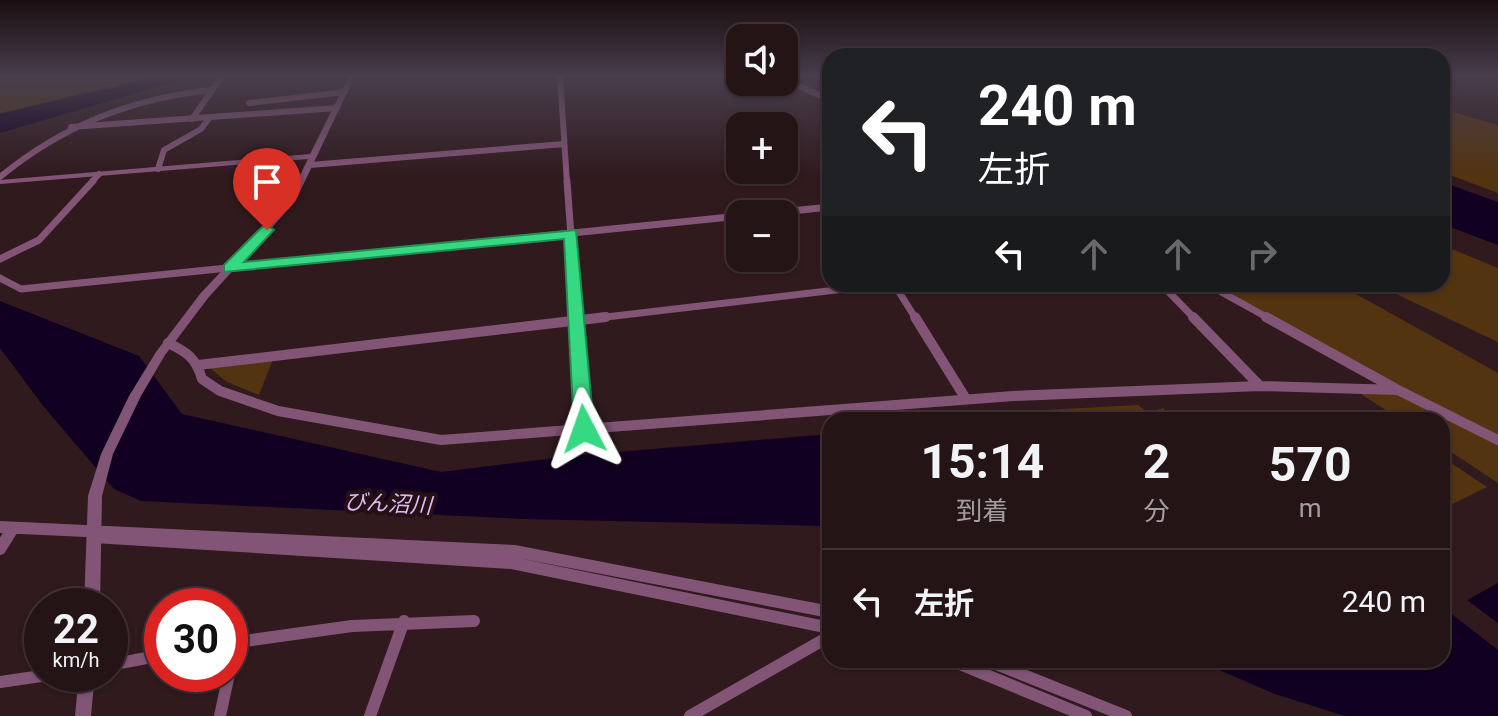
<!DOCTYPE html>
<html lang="ja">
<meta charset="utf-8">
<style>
:root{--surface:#241416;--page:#2c1d1f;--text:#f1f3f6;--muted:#a39ea1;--line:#413335}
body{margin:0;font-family:Roboto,"Noto Sans JP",sans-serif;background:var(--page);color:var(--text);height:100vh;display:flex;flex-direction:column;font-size:30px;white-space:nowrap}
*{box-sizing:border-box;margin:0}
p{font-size:26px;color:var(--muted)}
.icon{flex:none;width:44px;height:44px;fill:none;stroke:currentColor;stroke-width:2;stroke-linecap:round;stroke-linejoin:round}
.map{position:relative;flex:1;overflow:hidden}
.side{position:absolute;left:822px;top:412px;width:628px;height:256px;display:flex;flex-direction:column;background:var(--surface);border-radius:24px;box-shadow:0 2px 6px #0004,0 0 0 2px var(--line)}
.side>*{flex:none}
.guide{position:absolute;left:822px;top:48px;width:628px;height:244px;border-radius:24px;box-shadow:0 2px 6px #0004,0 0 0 2px var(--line);background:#202124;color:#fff;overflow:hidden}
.controls{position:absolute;left:726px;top:24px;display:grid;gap:16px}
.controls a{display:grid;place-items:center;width:72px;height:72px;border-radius:16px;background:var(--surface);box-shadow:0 2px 6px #0004,0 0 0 2px var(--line);font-size:40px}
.speed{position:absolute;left:24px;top:588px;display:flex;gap:16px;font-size:40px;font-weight:700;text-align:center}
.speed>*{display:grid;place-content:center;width:104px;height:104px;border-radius:50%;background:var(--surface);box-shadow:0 2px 6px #0004,0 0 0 2px var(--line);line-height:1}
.speed small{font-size:20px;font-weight:400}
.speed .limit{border:12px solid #d22;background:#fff;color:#111}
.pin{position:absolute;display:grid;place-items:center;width:68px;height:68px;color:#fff;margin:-82px -34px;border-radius:50% 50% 50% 0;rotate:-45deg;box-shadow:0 0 8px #0007}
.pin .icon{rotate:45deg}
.me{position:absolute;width:88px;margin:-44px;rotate:356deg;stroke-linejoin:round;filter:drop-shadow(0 0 6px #0008)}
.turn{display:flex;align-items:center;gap:28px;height:168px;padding:0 24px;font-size:36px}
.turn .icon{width:104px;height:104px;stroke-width:2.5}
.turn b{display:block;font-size:56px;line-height:68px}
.lanes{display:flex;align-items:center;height:76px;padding:0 24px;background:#0003;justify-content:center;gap:40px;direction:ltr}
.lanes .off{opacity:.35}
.eta{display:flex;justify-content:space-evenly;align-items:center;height:136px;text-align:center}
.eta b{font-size:48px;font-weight:700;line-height:56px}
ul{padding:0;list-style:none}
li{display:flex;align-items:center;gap:24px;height:104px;padding:0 24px;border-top:2px solid var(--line)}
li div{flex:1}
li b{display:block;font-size:30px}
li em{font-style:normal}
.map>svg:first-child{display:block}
.green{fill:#533411}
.water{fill:#110021}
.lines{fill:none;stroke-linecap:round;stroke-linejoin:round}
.minor-far3{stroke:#825576;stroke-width:6}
.minor-far2{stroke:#825576;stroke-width:7}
.minor-far1{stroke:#825576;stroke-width:10}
.minor{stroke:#825576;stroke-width:12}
.tertiary{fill:#825576;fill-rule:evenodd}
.route{fill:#36d881;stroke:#238c54;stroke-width:2}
.labels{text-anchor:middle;stroke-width:8;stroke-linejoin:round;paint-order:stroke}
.water-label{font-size:22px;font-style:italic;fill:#dabdf4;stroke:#261015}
</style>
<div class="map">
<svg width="1498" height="716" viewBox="0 0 1498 716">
<rect width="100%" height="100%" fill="#301a1e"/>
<path class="green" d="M0,76h154l-154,37z
M1442,109l56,16v68l-56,-21z
M1442,245l56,23v74l-123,-58h67z
M1214,284h124l160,89v110l-56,-37v-26h-41l-43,-28 39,-5z
M273,359l-14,36 -32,-13 -18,-15z
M1138,405l10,8 15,-5 15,12h-166l-4,-8z
M1442,457l45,30 -45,22z"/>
<path class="water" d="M162,76h33l-195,57v-19z
M1442,182l56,20v43l-56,-21z
M0,301l139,55 43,58 259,58 130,-16 259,-22v92l-306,-7 -383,-18 -27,-12 -70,-82 -44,-59z
M1498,583v40l-31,-23z
M1449,612l49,38v66h-153l-70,-22 -79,-34h246v-45z"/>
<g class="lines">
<path class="minor-far3" d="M560,76l7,107
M784,79l46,21
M249,103l96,-11
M192,119l30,-43
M71,127l266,-19
M310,165l254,-21
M158,169l6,-19 37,-21 9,-12
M0,177c62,-51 130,-78 210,-87
M91,183l8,-9"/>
<path class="minor-far2" d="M567,181l10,138
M761,214l69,-7
M0,259l39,-19 54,-59
M0,278l21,11 719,-73
M894,284l22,35
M1161,284l34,35
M1207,284l63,35
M589,319l298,-35"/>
<path class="minor-far1" d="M576,317l8,112
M915,317l51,82
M1193,317l67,69
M1266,317l132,73 100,50
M168,343c19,9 28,15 34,36l18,12 58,20 163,29 572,-44 247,-10 138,4
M198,365l408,-48"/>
<path class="minor" d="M0,527l514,24 316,61
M94,537l418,26 318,65
M0,549l13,-21
M230,643l122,-17 122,-5
M950,660l136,56
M986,660l140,56
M110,665l52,-10
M0,682l55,-8
M220,716l9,-42
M370,716l34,-95
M690,716l140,-80"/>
<path class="tertiary" d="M349,76h6l-60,126 -87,96 -43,57 -24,41 -28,58 -11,42 -2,110h-16l4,-110 13,-42 28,-58 27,-44 44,-58 87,-93 21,-42 -308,25v-4l310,-26z
M79,674h16l-4,42h-16z"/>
</g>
<linearGradient id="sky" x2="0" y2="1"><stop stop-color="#1a0e10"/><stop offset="0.43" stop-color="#483e4c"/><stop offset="1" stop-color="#483e4c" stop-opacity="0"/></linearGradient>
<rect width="1498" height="176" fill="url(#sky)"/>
<path class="route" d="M267,225l7,5 -30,32 332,-32 18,199 -3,5 -7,2 -10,-7 -10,-190 -340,33v-7l38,-38z"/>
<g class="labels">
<g class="water-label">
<text transform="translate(388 503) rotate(3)" y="8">びん沼川</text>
</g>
</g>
</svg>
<div class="controls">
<a><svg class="icon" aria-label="sound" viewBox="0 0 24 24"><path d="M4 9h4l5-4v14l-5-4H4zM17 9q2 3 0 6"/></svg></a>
<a>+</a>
<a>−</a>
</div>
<div class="speed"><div>22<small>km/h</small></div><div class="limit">30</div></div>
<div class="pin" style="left:267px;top:230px;background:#d93025"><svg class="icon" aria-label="arrive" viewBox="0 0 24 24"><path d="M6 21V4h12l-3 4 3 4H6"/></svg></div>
<svg class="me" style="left:584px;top:429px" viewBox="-20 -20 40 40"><path d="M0-17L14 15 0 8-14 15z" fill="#36d881" stroke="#fff" stroke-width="4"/></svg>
<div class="guide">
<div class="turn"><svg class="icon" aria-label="left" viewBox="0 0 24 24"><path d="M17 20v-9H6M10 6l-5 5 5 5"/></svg><div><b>240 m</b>左折</div></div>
<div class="lanes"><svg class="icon" aria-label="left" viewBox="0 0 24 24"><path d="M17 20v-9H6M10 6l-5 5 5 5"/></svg><svg class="icon off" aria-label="ahead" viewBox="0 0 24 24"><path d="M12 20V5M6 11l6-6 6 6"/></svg><svg class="icon off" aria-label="ahead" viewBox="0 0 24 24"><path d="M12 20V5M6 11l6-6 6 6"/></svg><svg class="icon off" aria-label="right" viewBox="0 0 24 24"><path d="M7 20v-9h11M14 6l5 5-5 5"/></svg></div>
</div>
<section class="side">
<div class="eta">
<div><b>15:14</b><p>到着</p></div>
<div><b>2</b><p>分</p></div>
<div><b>570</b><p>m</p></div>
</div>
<ul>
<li><svg class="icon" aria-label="left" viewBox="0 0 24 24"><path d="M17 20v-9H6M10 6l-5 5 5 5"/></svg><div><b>左折</b></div><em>240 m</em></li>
</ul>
</section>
</div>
